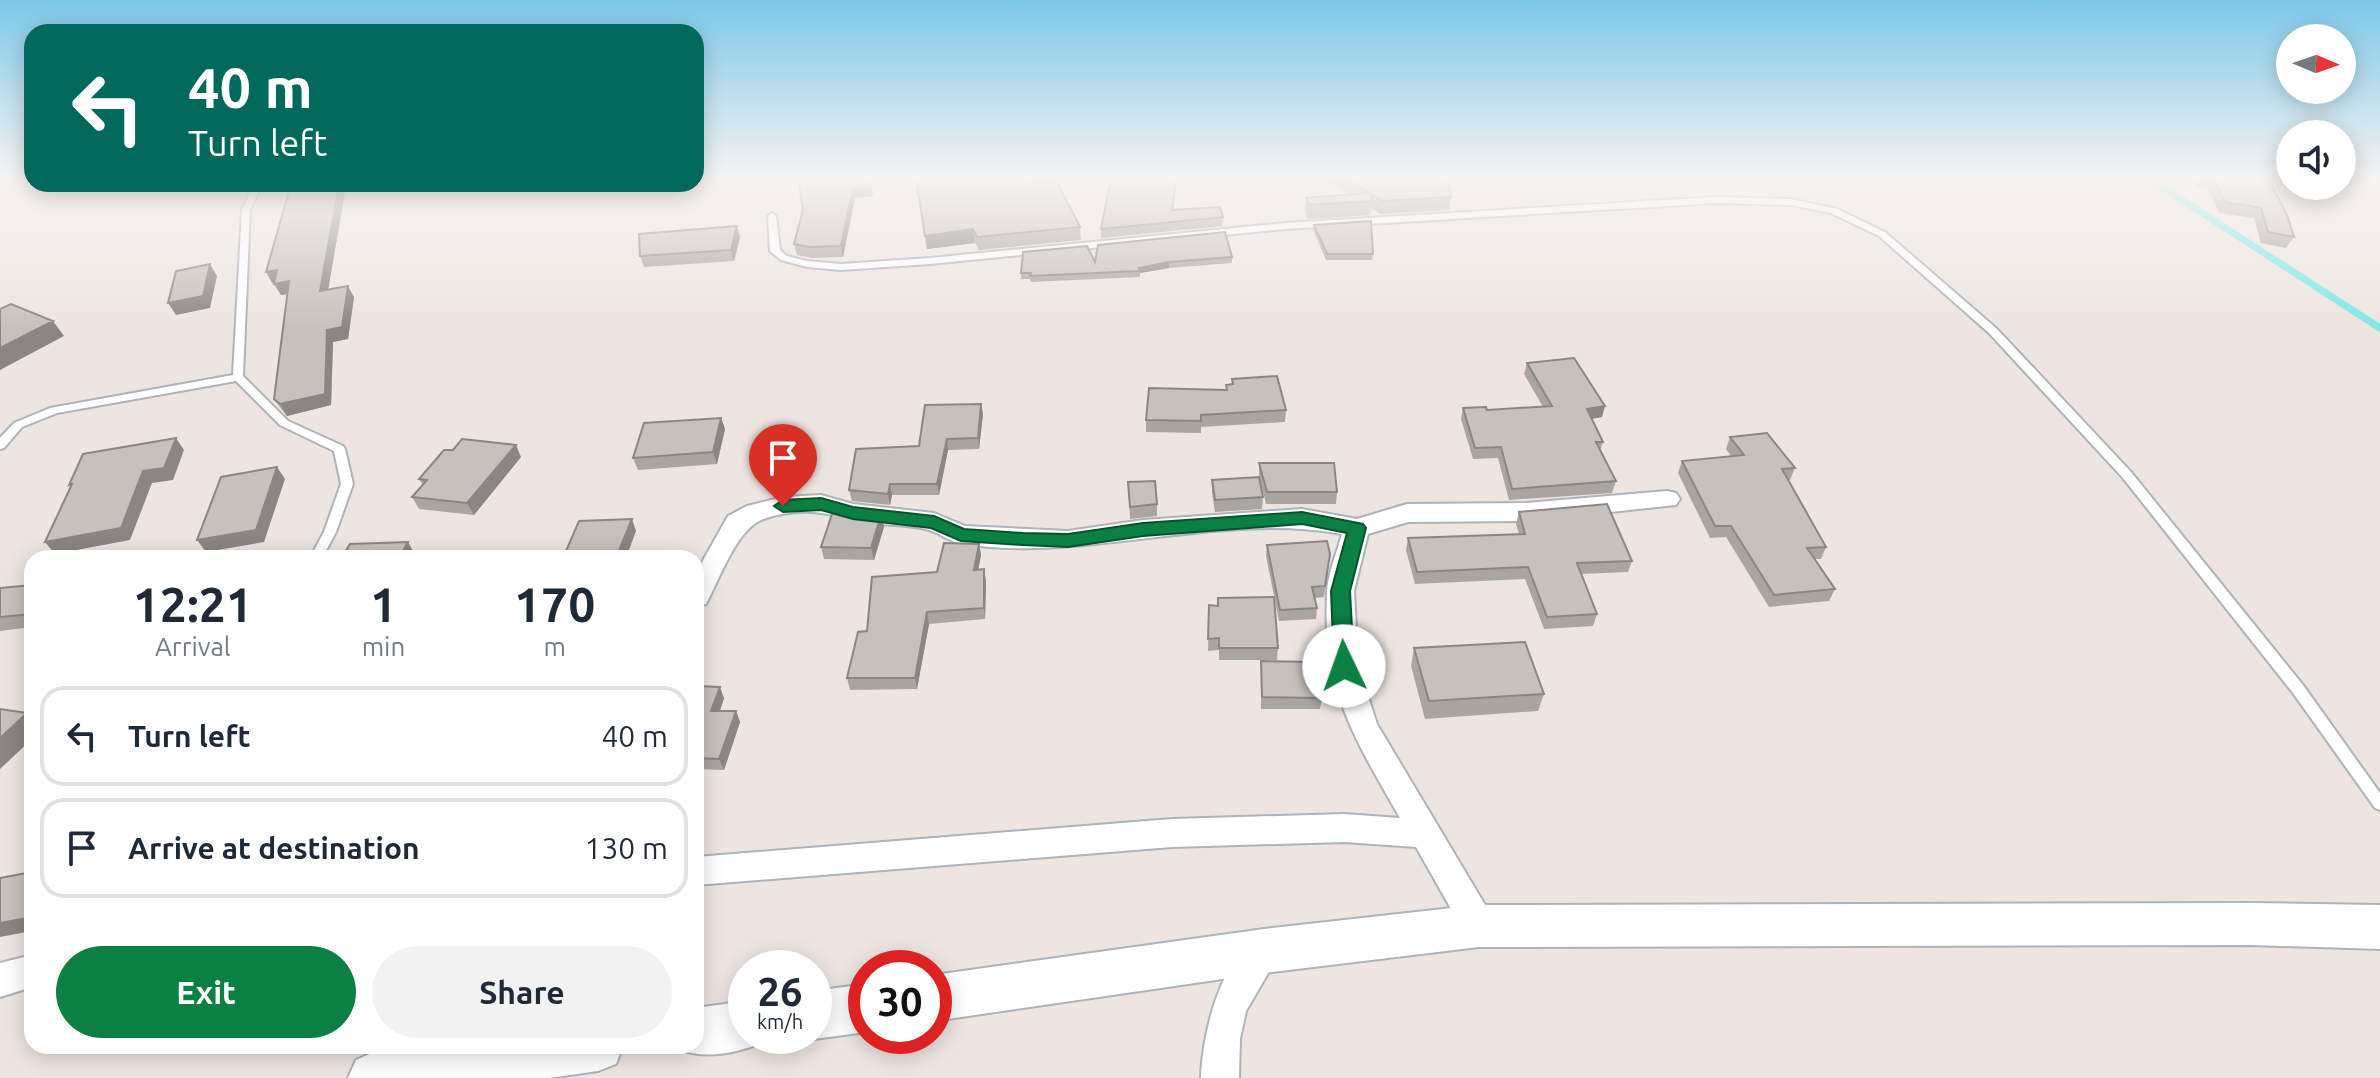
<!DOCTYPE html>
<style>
:root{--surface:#fff;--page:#f2f2f3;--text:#1f2937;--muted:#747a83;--line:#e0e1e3;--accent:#0b8043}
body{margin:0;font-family:Ubuntu,sans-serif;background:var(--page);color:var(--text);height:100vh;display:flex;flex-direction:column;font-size:30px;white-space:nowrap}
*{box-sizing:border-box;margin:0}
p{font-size:26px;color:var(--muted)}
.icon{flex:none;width:44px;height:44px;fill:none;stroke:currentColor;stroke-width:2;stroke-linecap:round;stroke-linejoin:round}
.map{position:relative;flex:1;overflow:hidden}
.sheet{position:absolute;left:24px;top:550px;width:680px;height:504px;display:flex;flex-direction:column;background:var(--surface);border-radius:24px;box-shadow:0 4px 20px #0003}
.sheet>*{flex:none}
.guide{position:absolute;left:24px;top:24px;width:680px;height:168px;border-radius:24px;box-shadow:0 4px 20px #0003;background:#00695c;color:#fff;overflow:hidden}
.needle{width:52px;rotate:92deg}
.controls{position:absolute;left:2276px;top:24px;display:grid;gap:16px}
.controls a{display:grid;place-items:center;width:80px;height:80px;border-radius:50%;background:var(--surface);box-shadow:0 4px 20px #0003;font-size:40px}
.speed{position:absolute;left:728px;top:950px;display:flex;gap:16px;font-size:40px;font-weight:700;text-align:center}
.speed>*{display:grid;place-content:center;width:104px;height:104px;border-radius:50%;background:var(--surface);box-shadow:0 4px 20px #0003;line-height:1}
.speed small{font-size:20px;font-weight:400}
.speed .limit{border:12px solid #d22;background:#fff;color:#111}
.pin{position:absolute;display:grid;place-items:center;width:68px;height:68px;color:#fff;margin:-82px -34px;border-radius:50% 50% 50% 0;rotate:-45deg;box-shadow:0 0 8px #0007}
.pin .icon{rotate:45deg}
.me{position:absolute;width:88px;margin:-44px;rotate:357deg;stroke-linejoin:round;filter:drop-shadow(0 0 6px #0008)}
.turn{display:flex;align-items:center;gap:28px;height:168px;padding:0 32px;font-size:36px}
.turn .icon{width:104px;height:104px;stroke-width:2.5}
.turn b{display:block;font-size:56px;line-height:68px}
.eta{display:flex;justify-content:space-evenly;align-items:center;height:136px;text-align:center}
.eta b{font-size:48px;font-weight:600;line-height:56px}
.button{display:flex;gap:16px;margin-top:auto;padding:16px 32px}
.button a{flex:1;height:92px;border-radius:48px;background:var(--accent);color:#fff;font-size:32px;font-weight:600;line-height:92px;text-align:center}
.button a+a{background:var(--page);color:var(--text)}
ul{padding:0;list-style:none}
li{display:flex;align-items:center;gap:24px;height:100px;margin:0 16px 12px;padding:0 16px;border:4px solid var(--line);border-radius:24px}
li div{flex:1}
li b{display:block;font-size:30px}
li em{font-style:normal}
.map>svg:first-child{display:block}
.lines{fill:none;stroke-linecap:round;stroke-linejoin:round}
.stream{stroke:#7be7e8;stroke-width:7}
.lane-casing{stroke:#adb3b9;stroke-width:4}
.street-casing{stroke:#adb3b9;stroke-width:4}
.secondary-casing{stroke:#adb3b9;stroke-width:4}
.lane{fill:#fff;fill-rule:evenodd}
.street{fill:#fff;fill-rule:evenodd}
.secondary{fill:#fff;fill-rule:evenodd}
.wall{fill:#aba5a2}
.shaded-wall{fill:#8b8684}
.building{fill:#c7c0bc;stroke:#8b8684;stroke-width:2}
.route{fill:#0b8043;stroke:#07532c;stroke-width:2}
</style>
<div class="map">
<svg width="2380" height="1078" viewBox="0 0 2380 1078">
<rect width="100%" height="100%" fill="#eee5e1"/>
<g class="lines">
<path class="stream" d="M2148,178l232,150"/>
<g class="lane-casing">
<path id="lane" d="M254,184h8l-12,26 -7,166 45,45 55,25 2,3 8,35 -17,48 -14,26h-12l14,-26 17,-48 -7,-33 -54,-26 -44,-44 -179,32 -35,14 -18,21 -4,1v-11l14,-15 36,-15 183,-33 9,-165z
M1717,197l74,2 46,10 48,23 112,97 134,143 172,213 77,108v17l-5,-2 -82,-115 -170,-215 -134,-145 -110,-97 -48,-23 -40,-8 -74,-2 -432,26 -355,35 -89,6 -34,-3 -26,-7 -11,-9 -2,-35 4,-3 4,3 4,34 7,6 20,5 34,3 89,-6 355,-35z"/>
</g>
<g class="street-casing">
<path id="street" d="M1667,491l9,2 4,6 -4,6 -150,16 -118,1 -40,12 -14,57 4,75 19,58 114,191 5,11 -5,11 -12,5 -12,-5 -51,-90 -72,-5 -172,5 -476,38v-28l476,-38 172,-5 56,4c-45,-79 -78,-129 -73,-224 0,-19 10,-41 15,-60 -125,-23 -253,29 -380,10 -12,-2 -22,-11 -33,-14 -21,-6 -45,-5 -67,-7 -14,-2 -27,-9 -41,-10 -17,-3 -43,0 -60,7 -25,11 -42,60 -55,84l-10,3v-34l32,-57 19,-10 36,-9 38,-2 32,9 81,9 31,13 103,5 75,-11 159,-11 55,10 50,-15 119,-1z
M1264,935l12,5 5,11 -35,60 -6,28 -1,39h-38c1,-42 20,-126 63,-143z
M32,955v32l-32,10v-34z"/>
</g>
<g class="secondary-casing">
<path id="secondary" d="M2251,903l129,2v44l-129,-4 -772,2 -215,26 -330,48v-46l330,-46 215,-24z
M866,984v48l-52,7 -7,-3h7v-45z
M746,1001v35h20l-2,6c-27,11 -59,18 -86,7l-1,-3h19v-38z
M420,1046h203l-7,18 -18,7 -49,7h-201l8,-18 18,-8z"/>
</g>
<use href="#lane" class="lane"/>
<use href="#street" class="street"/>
<use href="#secondary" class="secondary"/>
</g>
<path class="wall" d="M793,178h77l3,18 -18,2 -12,59 -31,1 -15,-3 -3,-11 9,-34 -4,-28h-5z
M916,178l116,3 48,46 1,13 -102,10 -4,-7 -48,6z
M1111,178h66l-4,32 50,7 -1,9 -121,12v-9z
M1323,178h125l3,19 -2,13 -69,4 -9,-6 -1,7 -62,4 -3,-7 1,-14 43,-3z
M2192,178h76l26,59 -8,11 -25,-5 -7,-25 -35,-5 -11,-25 -12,-1z
M291,184h58l-3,2 -18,103 26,8 -6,42 -15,3 -2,63 -44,11 -5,-6 -8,-11 14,-105 -7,1 -7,-12h-2z
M1314,225l59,29 -1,6h-46l-13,-30z
M737,226l3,11 -6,24 -90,6 -4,-11z
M1232,257v6l-63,5 -29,5v4l-109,5 -1,-3h-9v-6l74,-11z
M1527,363l75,54 -10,2 11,23 -3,9 16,30 -4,12 -103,7 -11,-42 -25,1 -12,-40 2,-11 24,2 56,-3 -19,-33z
M1232,379l54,31 -1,12 -84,5v6l-55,-1v-12l80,-30v-5h6z
M981,404l2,10 -4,35 -31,1 -9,45h-47l-2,10 -38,-4 -3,-11z
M721,418l4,11 -8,35 -79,6 -5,-12z
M1730,437l65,31 -5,12h-2l38,67 -5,12h-7l21,30 -6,12 -60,6 -43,-70 -16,1 -32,-65 4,-12 49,-5 -5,-7z
M453,450l68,7 -47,58 -55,-6 -7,-12 11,-12 -4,-6z
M1259,463l78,29 -1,12h-70l-7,-29z
M1212,480l51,17 -1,12 -47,3 -3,-20z
M1128,482l29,22v12l-27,3z
M1519,512l113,49 -4,11 -47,2 16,40 -4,12 -49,3 -19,-50 -110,5 -9,-34 2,-12 111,-4 -3,-10z
M881,515l3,12 -10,33 -50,-1 -3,-12z
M979,544l2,11 -3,15 8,11 -1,38 -56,5 -12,65 -67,1 -3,-12 20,-47 70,-59z
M1267,545l63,9 -6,43 -9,1 2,10 -1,11 -37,2 -13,-65z
M32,585v42l-32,4v-43z
M1209,605l69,43 -1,12h-58v-10l-11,1z
M1414,648l130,46 -6,17 -113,8 -14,-53z
M1261,661l61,37 -2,11h-59z
M696,686l28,12 -4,13h16l4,11 -16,48 -28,-1z"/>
<path class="shaded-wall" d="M870,178l3,18 -18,2 -12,59 -2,-11 12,-58z
M339,184h10l-3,2 -20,116 -6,-11z
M737,226l3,11 -6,24 -3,-11z
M973,229l2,14 -48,6 -2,-13z
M1169,262v6l-29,5 -1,-5z
M210,264l7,12 -7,32 -34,7 -8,-12z
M277,270l6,12 -11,1 -6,-11z
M289,281l7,12 -15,2 -7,-11z
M348,286l6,11 -6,42 -15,3 -2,63 -44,11 -7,-12 47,-74z
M53,321l11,15 -64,34v-22z
M981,404l2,10 -4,35 -1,-11z
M1605,406l-3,11 -18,3 3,-11z
M721,418l4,11 -8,35 -4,-12z
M176,438l8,12 -11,30 -21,3 -22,57 -75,14 -10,-12z
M947,439l1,11 -9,45 -2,-11z
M516,445l5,12 -47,58 -7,-12z
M277,467l8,12 -21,63 -58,10 -9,-12z
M890,484l2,11 -2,10 -2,-11z
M881,515l3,12 -10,33 -3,-12z
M632,519l4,12 -10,27h-10z
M408,542l9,16h-18z
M979,544l2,11 -5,26 -2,-11z
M984,569l2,12 -1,38 -1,-11z
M927,612l2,12 -12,65 -2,-11z
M720,687l4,11 -8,24 -5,-11z
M736,711l4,11 -16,48 -5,-11z
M27,713l5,6v20l-32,30v-31z
M32,917v14l-32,6v-14z"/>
<path class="building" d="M798,178h72l1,7 -18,3 -12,58 -32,1 -15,-3 9,-34z
M916,178h115l1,3 25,1 23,45 -103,10 -4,-8 -48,7z
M1111,178h65l-4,32 48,-3 3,10 -122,12z
M1345,178h103l3,19 -69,4 -11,-7 1,7 -63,4 -3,-7 63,-5z
M2213,178h55l19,37 7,22 -26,-5 -7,-24 -36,-6z
M291,184h48l-19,107 28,-5 -6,41 -15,3 -2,64 -45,10 -6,-5 15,-118 -15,3 3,-14 -11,2z
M1371,221l2,33h-46l-13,-29z
M737,226l-6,24 -91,6 -1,-22z
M1225,232l7,25 -63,5 -30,6 1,3 -110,5 1,-3h-10l2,-21 64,-6 8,16 3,-17z
M210,264l-7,32 -35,7 8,-32z
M11,304l42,17 -53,27v-39z
M1574,358l31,48 -18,3 16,33h-7l20,39 -104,8 -11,-42 -26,1 -12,-40 23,-1 1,3 65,-4 -25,-43z
M1277,376l9,34 -85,5v6l-55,-1 3,-32 78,2 -1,-5 7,-1 -1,-5z
M981,404l-3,34 -31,1 -10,45h-47l-2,10 -39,-4 7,-41 63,-3 6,-41z
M721,418l-8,34 -80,6 11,-35z
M1767,433l28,35 -13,1 44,78 -19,1 28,41 -61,6 -43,-69h-16l-33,-65 62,-6 -14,-18z
M176,438l-12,30 -21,3 -22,57 -76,14 27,-58 -3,1 14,-31z
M462,439l54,6 -49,58 -55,-6 15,-17 -8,-1 25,-29h9z
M1259,463h75l3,29h-70z
M277,467l-21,63 -59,10 24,-63z
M1259,477l4,20 -48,3 -3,-20z
M1155,481l2,23 -27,3 -2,-25z
M1607,504l25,57 -55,2 20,51 -50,3 -19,-50 -111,5 -9,-34 117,-4 -6,-22z
M834,508l47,7 -10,33 -50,-1z
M632,519l-16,39h-53l16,-37z
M1327,541l3,13 -5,32 -13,1 5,21 -37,2 -13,-65z
M408,542l-9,16h-68l11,-1 8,-13z
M944,543l35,1 -5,26 10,-1v39l-57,4 -12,66h-68l11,-46 9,-1 5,-54 65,-5z
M32,585v29l-32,3v-29z
M1274,597l4,51h-59v-10l-11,1 1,-34 9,1v-8z
M1525,642l19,52 -115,7 -15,-53z
M1261,661l58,1 3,36 -60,-1z
M696,686l24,1 -9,24h25l-17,48 -23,-1z
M0,709l27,4 -27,25z
M32,872v45l-32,6v-45z"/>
<linearGradient id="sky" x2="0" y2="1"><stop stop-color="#7cc8e8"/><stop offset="0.54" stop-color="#f7f3f2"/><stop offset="1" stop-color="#f7f3f2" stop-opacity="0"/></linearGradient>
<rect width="2380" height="329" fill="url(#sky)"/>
<path class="route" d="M821,498l32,9 81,9 30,13 59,4 45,1 75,-11 159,-11 61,12 3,4 -16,63 4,75 -3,5h-14l-3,-5 -3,-75 16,-58 -45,-9 -159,12 -75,11 -45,-2 -62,-4 -30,-13 -78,-9 -32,-9 -38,2 -9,-6 9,-6z"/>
</svg>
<div class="controls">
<a><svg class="needle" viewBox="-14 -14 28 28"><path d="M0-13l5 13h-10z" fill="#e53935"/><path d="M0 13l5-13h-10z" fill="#747a83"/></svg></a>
<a><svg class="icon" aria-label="sound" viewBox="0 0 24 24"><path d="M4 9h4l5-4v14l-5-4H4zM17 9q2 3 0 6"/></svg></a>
</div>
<div class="speed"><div>26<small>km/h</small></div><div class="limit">30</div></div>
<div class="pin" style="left:783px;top:506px;background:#d93025"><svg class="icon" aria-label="arrive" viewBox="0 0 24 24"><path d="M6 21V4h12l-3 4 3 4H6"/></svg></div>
<svg class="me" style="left:1344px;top:666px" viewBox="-20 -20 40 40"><circle r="19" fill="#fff"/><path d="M0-13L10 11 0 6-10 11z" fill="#0b8043"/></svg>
<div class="guide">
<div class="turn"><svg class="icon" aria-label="left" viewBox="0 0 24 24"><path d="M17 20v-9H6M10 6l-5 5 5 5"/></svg><div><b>40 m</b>Turn left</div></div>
</div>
<section class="sheet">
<div class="eta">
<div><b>12:21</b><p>Arrival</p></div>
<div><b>1</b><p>min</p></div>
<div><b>170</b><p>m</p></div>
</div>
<ul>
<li><svg class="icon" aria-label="left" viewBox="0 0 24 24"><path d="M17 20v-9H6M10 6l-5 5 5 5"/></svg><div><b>Turn left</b></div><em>40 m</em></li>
<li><svg class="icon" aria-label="arrive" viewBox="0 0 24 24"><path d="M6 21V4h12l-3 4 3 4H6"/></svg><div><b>Arrive at destination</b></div><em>130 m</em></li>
</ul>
<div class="button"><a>Exit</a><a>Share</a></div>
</section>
</div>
